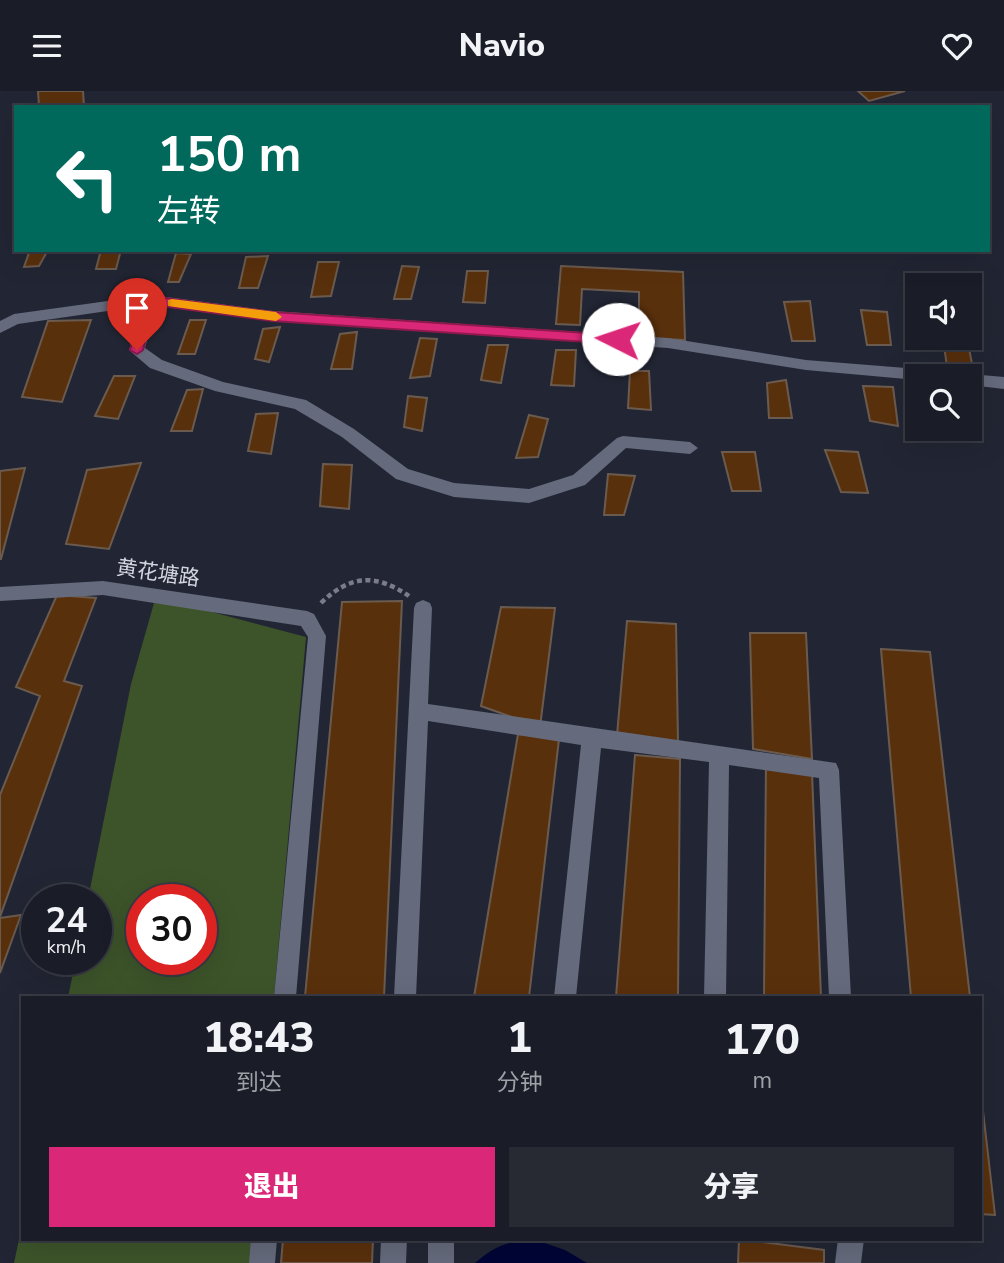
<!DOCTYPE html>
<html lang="zh">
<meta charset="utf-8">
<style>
:root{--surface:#1a1c27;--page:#272933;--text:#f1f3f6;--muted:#9fa1a7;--line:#383a44;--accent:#db2777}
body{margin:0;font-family:"Nunito Sans","Noto Sans SC",sans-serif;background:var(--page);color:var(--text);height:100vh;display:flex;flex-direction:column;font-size:26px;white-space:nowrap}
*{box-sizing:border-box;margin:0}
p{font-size:23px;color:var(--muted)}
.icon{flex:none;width:38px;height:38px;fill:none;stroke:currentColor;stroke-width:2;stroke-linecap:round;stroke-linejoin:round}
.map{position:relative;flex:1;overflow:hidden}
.details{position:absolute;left:21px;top:905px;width:961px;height:245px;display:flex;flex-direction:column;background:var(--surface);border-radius:0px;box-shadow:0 7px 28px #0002,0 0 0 2px var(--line)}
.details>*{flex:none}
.guide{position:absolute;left:14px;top:14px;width:976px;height:147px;border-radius:0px;box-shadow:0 7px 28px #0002,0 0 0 2px var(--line);background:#00695c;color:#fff;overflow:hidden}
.controls{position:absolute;left:905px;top:182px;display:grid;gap:14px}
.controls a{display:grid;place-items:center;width:77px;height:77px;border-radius:0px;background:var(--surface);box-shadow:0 7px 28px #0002,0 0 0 2px var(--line);font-size:35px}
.speed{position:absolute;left:21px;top:793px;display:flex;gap:14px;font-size:35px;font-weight:700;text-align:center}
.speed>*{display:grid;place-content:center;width:91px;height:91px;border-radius:50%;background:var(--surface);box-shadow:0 7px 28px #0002,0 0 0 2px var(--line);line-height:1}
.speed small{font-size:18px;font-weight:400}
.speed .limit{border:10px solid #d22;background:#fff;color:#111}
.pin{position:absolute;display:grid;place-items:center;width:60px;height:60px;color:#fff;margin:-72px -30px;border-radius:50% 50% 50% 0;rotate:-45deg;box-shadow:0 0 7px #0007}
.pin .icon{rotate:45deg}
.me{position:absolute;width:77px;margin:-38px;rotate:274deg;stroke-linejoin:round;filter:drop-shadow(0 0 5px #0008)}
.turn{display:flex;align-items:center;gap:24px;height:147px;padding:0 28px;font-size:32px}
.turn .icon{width:91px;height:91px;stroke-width:2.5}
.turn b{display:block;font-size:49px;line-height:60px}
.eta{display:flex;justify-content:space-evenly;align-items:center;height:119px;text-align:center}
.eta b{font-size:42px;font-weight:800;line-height:49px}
.action{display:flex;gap:14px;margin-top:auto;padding:14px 28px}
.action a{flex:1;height:80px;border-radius:0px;background:var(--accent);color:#fff;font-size:28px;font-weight:800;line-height:80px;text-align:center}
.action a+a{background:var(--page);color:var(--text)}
header{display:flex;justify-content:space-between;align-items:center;height:91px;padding:0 28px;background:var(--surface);font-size:32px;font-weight:800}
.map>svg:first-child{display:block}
.green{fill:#3d542a;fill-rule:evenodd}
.water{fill:#000536}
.building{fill:#59300c;stroke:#6b5b4f;stroke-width:2}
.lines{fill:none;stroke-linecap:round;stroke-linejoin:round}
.path{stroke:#7a7d89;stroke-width:4.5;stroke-dasharray:5 3.5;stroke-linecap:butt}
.minor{fill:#656a7c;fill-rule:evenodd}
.route{fill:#db2777;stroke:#8e194d;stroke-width:2}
.slow{fill:#f59e0b}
.labels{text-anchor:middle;stroke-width:5;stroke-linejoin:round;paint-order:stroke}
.street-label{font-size:21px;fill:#d3d6e0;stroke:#222634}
</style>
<header><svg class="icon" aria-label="menu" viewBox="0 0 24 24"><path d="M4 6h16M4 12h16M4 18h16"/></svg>Navio<svg class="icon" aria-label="heart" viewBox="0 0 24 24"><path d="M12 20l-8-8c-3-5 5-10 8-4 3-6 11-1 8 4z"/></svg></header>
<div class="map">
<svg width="1004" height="1172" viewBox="0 0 1004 1172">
<rect width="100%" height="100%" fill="#222634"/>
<path class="green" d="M154,512l32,2 120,32 -32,360h-206l8,-38h20v-60h-8l43,-215zM142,808h59v60h-59z
M23,1130v18h230l-2,24h-237z"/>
<path class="water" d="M533,1148l32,11 22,13h-112c19,-17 34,-22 58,-24z"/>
<path class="building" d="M38,0h45l1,16h-45z
M858,0h47l-36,10z
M30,159h18l-9,16 -15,1z
M101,159h20l-5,19h-20z
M176,162l15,1 -12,28h-11z
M268,165l-10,32h-19l7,-31z
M318,171h21l-8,34 -20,1z
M402,175l17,1 -8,32h-17z
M561,175l122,6 2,68 -46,-2v-46l-57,-3 -2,36 -24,-1z
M467,180h21l-3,32 -22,-1z
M810,210l5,40h-23l-8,-39z
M861,219l26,2 4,33h-24z
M91,229l-29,82 -40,-5 26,-76z
M190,229h16l-11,34h-17z
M280,236l-11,35 -14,-3 8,-30z
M357,241l-5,37h-21l9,-35z
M420,247l17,1 -7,37 -20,2z
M943,247h24l6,31 -26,-2z
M488,254h20l-7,38 -20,-3z
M556,259h20l-2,36 -23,-1z
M630,280h19l2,39 -23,-2z
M114,285h21l-17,43 -23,-3z
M786,289l6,38h-23l-2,-35z
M863,295l30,1 5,39 -28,-5z
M203,298l-11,42h-21l16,-41z
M408,305l19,2 -5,33 -18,-4z
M278,322l-7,41 -23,-3 8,-37z
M529,324l19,4 -10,38 -22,1z
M825,359l33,2 10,41 -27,-1z
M722,361h33l6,39h-29z
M141,372l-32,86 -43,-5 21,-74z
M323,373l29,1 -3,44 -29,-3z
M25,377l-24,91h-1v-88z
M608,383l27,2 -11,39h-20z
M57,504l39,3 -32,83 18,5 -82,231v-122l40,-99 -24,-9z
M402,510l-18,396h-79l37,-395z
M501,516l54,1 -15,119 -59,-21z
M627,530l49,3 2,118 -61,-7z
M750,542h56l6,126 -59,-10z
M881,558l49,3 40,345h-59z
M518,643l41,5 -30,258h-55z
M635,664l45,4 -2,238h-62z
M766,670l46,12 9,224h-57z
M21,824l-21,58v-55z
M980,994l15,130 -15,-1z
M283,1148h90l-1,24h-91z
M739,1148l85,11v13h-86z"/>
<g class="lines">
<path class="path" d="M321,512c29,-28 54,-30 88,-7"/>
<path class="minor" d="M151,204l122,16 395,27 138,22 125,10 8,6h-22v4l-111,-10 -138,-22 -395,-27 -116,-15 -12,42 17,12 61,22 83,18 48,29 54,40 46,14 75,6 44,-14 44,-37 6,-2 67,6 8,6 -8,6 -64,-6 -41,37 -56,18 -75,-6 -58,-18 -54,-42 -47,-28 -80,-18 -65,-23 -21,-18 13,-44 -124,18 -18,9v-12l14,-7z
M970,283l34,3v12l-34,-4v-9h-6z
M103,490l204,30 7,3 12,22 -30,361h-22l34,-360 -7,-11 -198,-31 -103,6v-14z
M423,509l7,3 2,5 -4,96 408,59 3,7 12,227h-22l-10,-219 -90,-13 -3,232h-22l5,-235 -108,-14 -25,249h-22l27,-252 -153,-24 -12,276h-22l20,-389 2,-5z
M251,1148h26l-2,24h-26z
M381,1148h26l-1,24h-26z
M428,1148h26v24h-26z
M838,1148h26l-3,24h-26z"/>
</g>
<path class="route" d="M150,205l123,16 345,23 6,4 -6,5 -345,-23 -118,-16 -12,45 -6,4 -7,-4 14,-50z"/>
<path class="slow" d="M172,208l104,13 6,5 -6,4 -108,-15v-6z"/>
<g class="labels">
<g class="street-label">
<text transform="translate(158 482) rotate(8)" y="7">黄花塘路</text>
</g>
</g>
</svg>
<div class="controls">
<a><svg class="icon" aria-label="sound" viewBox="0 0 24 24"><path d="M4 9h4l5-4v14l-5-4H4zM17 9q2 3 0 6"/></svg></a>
<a><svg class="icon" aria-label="search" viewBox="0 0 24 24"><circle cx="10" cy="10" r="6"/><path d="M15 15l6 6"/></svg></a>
</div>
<div class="speed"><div>24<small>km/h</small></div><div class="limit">30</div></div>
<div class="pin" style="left:137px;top:259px;background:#d93025"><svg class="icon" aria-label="arrive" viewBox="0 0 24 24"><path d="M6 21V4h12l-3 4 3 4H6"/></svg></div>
<svg class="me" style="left:618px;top:248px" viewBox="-20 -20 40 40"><circle r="19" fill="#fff"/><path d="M0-13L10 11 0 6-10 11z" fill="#db2777"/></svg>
<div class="guide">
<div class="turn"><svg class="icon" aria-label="left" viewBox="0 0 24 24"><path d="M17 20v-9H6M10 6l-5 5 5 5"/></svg><div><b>150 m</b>左转</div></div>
</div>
<section class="details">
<div class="eta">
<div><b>18:43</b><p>到达</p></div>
<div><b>1</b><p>分钟</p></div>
<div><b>170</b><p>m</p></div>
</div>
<div class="action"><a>退出</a><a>分享</a></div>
</section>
</div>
